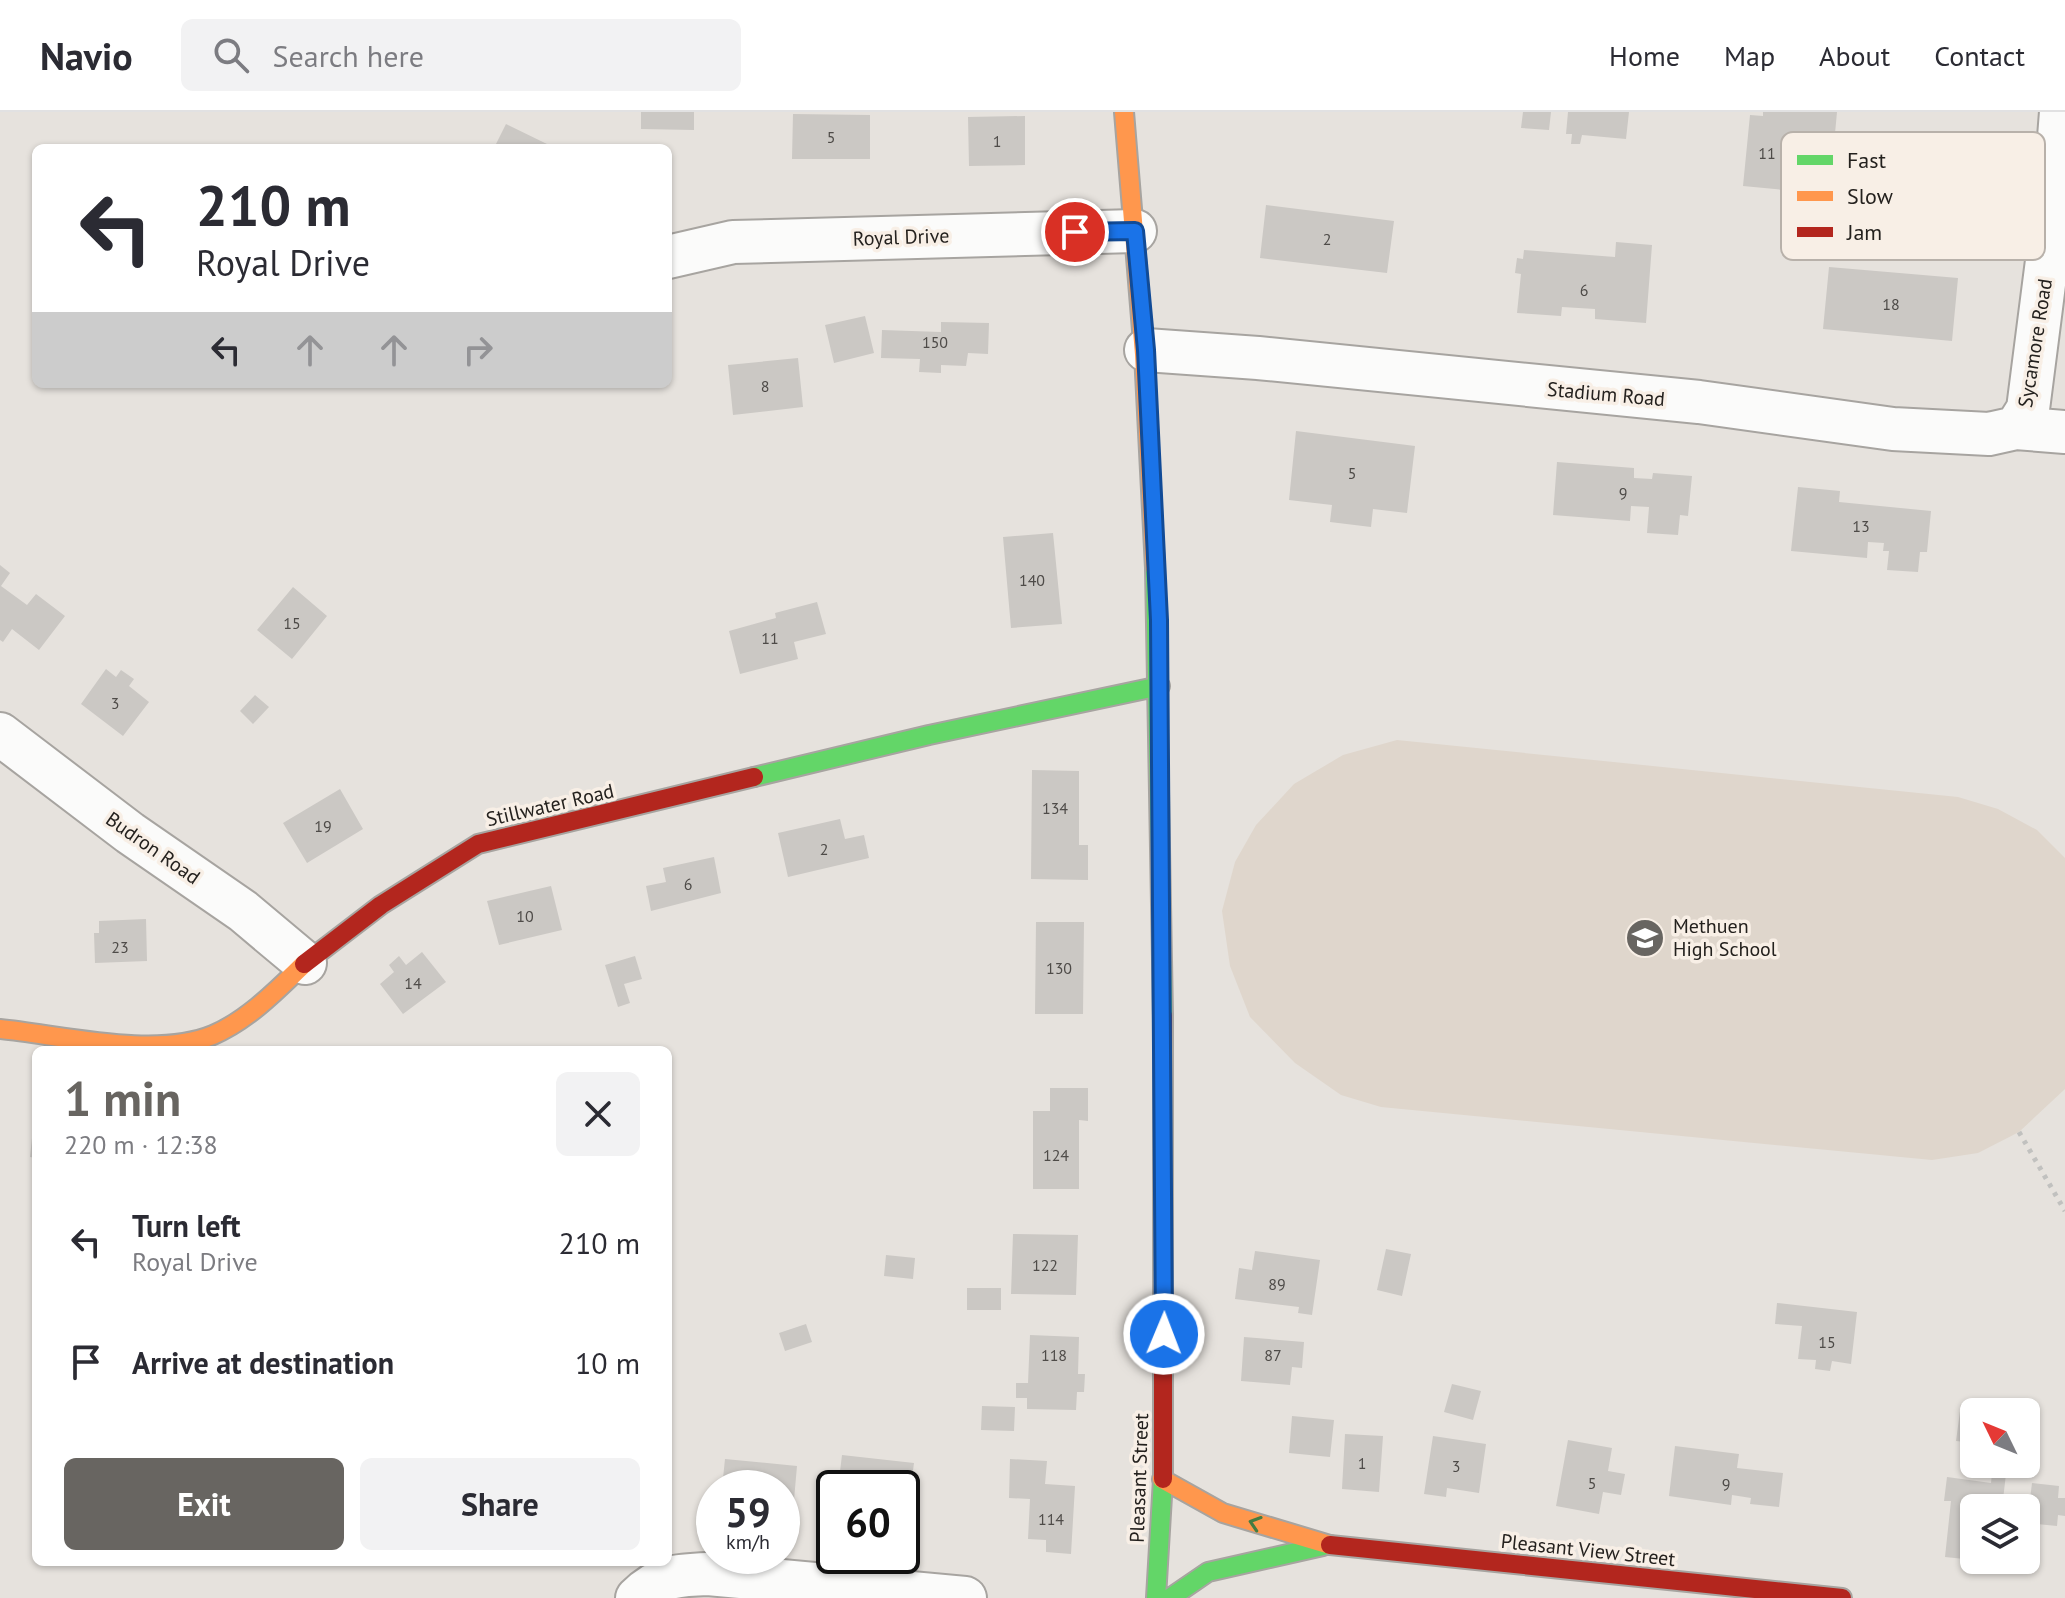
<!DOCTYPE html>
<meta charset="utf-8">
<style>
:root{--surface:#fff;--page:#f2f2f3;--text:#2b2b33;--muted:#7c7c81;--line:#e1e1e2;--accent:#686561}
body{margin:0;font-family:"PT Sans",sans-serif;background:var(--page);color:var(--text);height:100vh;display:flex;flex-direction:column;font-size:30px;white-space:nowrap}
*{box-sizing:border-box;margin:0}
p{font-size:26px;color:var(--muted)}
.icon{flex:none;width:44px;height:44px;fill:none;stroke:currentColor;stroke-width:2;stroke-linecap:round;stroke-linejoin:round}
.map{position:relative;flex:1;overflow:hidden}
.side{position:absolute;left:32px;top:934px;width:640px;height:520px;display:flex;flex-direction:column;background:var(--surface);border-radius:12px;box-shadow:0 2px 6px #0004}
.side>*{flex:none}
.hud{position:absolute;left:32px;top:32px;width:640px;height:244px;border-radius:12px;box-shadow:0 2px 6px #0004;background:#fff;color:var(--text);overflow:hidden}
.needle{width:52px;rotate:313deg}
.buttons{position:absolute;left:1960px;top:1286px;display:grid;gap:16px}
.buttons a{display:grid;place-items:center;width:80px;height:80px;border-radius:12px;background:var(--surface);box-shadow:0 2px 6px #0004;font-size:40px}
.speed{position:absolute;left:696px;top:1358px;display:flex;gap:16px;font-size:40px;font-weight:700;text-align:center}
.speed>*{display:grid;place-content:center;width:104px;height:104px;border-radius:50%;background:var(--surface);box-shadow:0 2px 6px #0004;line-height:1}
.speed small{font-size:20px;font-weight:400}
.speed .limit{border:4px solid #111;border-radius:12px;background:#fff;color:#111}
.pin{position:absolute;display:grid;place-items:center;width:68px;height:68px;color:#fff;margin:-34px;border:4px solid #fff;border-radius:50%;box-shadow:0 2px 8px #0007}
.me{position:absolute;width:88px;margin:-44px;rotate:1deg;stroke-linejoin:round;filter:drop-shadow(0 0 6px #0008)}
.turn{display:flex;align-items:center;gap:28px;height:168px;padding:0 32px;font-size:36px}
.turn .icon{width:104px;height:104px;stroke-width:2.5}
.turn b{display:block;font-size:56px;line-height:68px}
.lanes{display:flex;align-items:center;height:76px;padding:0 32px;background:#0003;justify-content:center;gap:40px;direction:ltr}
.lanes .off{opacity:.35}
.round{display:grid;place-items:center;flex:none;width:84px;height:84px;border-radius:12px;background:var(--page)}
.head{display:flex;align-items:center;justify-content:space-between;height:136px;padding:0 32px}
h1{font-size:48px;font-weight:700;line-height:60px;color:var(--accent)}
.button{display:flex;gap:16px;margin-top:auto;padding:16px 32px}
.button a{flex:1;height:92px;border-radius:12px;background:var(--accent);color:#fff;font-size:32px;font-weight:700;line-height:92px;text-align:center}
.button a+a{background:var(--page);color:var(--text)}
ul{padding:0;list-style:none}
li{display:flex;align-items:center;gap:24px;height:120px;padding:0 32px}
li div{flex:1}
li b{display:block;font-size:30px}
li em{font-style:normal}
header{display:flex;align-items:center;gap:48px;box-sizing:border-box;height:112px;padding:0 40px;background:var(--surface);border-bottom:2px solid var(--line)}
header strong{font-size:38px}
nav{display:flex;gap:44px;margin-inline-start:auto;font-size:28px}
.search{width:560px;height:72px;background:var(--page);display:flex;align-items:center;gap:20px;box-sizing:border-box;padding:0 28px;border-radius:12px;color:var(--muted);font-size:30px}
.map>svg:first-child{display:block}
.built{fill:#dfd6cc}
.building{fill:#cbc8c4}
.lines{fill:none;stroke-linecap:round;stroke-linejoin:round}
.street-casing{stroke:#a7a4a0;stroke-width:46}
.fast-casing{stroke:#a7a4a0;stroke-width:22}
.slow-casing{stroke:#a7a4a0;stroke-width:22}
.jam-casing{stroke:#a7a4a0;stroke-width:22}
.path{stroke:#c1c1bf;stroke-width:5;stroke-dasharray:4 6;stroke-linecap:butt}
.street{stroke:#fbfbfa;stroke-width:42}
.fast{stroke:#63d668;stroke-width:18}
.slow{stroke:#ff974d;stroke-width:18}
.jam{stroke:#b3261e;stroke-width:18}
.oneway{stroke:#447c43}
.route-casing{stroke:#114b97;stroke-width:20}
.route{stroke:#1a73e8;stroke-width:14}
.labels{text-anchor:middle;stroke-width:7;stroke-linejoin:round;paint-order:stroke}
.number-label{font-size:16px;fill:#4e4b48}
.street-label{font-size:20px;fill:#24211e;stroke:#f8efe6}
.poi-label{font-size:20px;fill:#24211e;stroke:#f8efe6;text-anchor:start}
.key{fill:#f8efe6;stroke:#b8b1aa;stroke-width:2}
.key-label{font-size:22px;fill:#24211e}
</style>
<header>
<strong>Navio</strong>
<div class="search"><svg class="icon" aria-label="search" viewBox="0 0 24 24"><circle cx="10" cy="10" r="6"/><path d="M15 15l6 6"/></svg>Search here</div>
<nav><a>Home</a><a>Map</a><a>About</a><a>Contact</a></nav>
</header>
<div class="map">
<svg width="2065" height="1486" viewBox="0 0 2065 1486">
<rect width="100%" height="100%" fill="#e6e2dd"/>
<path class="built" d="M1397,628l561,57 40,12 39,21 28,28v231l-46,43 -41,21 -46,7 -551,-53 -40,-12 -46,-32 -45,-46 -20,-51 -8,-55 13,-49 21,-37 38,-41 49,-29z"/>
<path class="building" d="M641,0h53v18l-53,-1z
M1523,0h28l-2,18 -28,-2z
M1568,0h61l-3,27 -44,-4 -2,9h-9l1,-10h-6z
M1763,0h74l-4,43 -45,-4 -4,39 -41,-4 7,-71 13,1z
M793,2l77,1v44h-78z
M1025,4v49l-56,1 -1,-49z
M506,12l41,20 -1,4h-52z
M1266,93l128,16 -7,52 -127,-15z
M1616,130l36,3 -6,78 -51,-4v-10l-33,-2 -1,9 -44,-3 4,-39 -6,-1 2,-15 6,1 1,-9 91,7z
M1829,155l129,11 -6,63 -129,-12z
M865,204l9,37 -40,10 -9,-38z
M941,210l48,1 -1,31 -20,-1 -2,13 -25,-1v8l-22,-1 1,-13 -39,-1 1,-28 59,2z
M798,246l5,49 -70,8 -5,-50z
M1296,319l119,15 -8,67 -34,-4 -2,18 -41,-5 2,-17 -43,-5z
M1557,350l77,6v10l18,1 1,-6 39,3 -4,40 -8,-1 -2,20 -31,-2 2,-26 -18,-1 -1,15 -77,-6z
M1798,375l42,4 -1,11 92,9 -4,41h-7l-2,20 -31,-2 2,-19h-6l1,-8 -16,-1 -1,16 -76,-7z
M1053,421l9,91 -51,4 -8,-91z
M0,453l10,8 -9,13 26,19 9,-11 29,22 -26,34 -27,-21 -9,13 -3,-2z
M293,475l34,29 -35,43 -35,-29z
M817,490l9,32 -32,8 4,17 -58,15 -11,-43 47,-13 -1,-5z
M106,557l10,8 5,-7 13,9 -5,7 20,16 -26,34 -42,-32z
M255,583l14,12 -16,17 -13,-13z
M1032,658l47,1v74h9v35l-57,-1z
M340,677l23,40 -56,34 -24,-40z
M840,707l5,20 19,-4 5,23 -81,19 -10,-44z
M714,745l7,36 -70,18 -5,-25 20,-4 -3,-14z
M551,774l11,44 -63,15 -12,-44z
M146,807l1,42 -52,2 -1,-30h5v-12z
M1036,810h48l-1,92h-48z
M422,840l24,30 -43,32 -23,-30 14,-12 -5,-7 10,-9 7,9z
M635,844l7,23 -18,5 6,19 -12,4 -13,-42z
M1050,976h38v33l-9,-1v69h-46v-78h17z
M34,1007h2v39l-6,-1z
M1013,1122l65,1 -2,60 -65,-1z
M1386,1137l25,5 -9,42 -25,-6z
M1255,1139l65,9 -8,55 -14,-2 1,-6 -64,-8 4,-31 13,2z
M886,1143l29,3 -2,21 -29,-3z
M967,1176h34v22h-34z
M1777,1191l80,9 -6,52 -19,-3 -2,10 -15,-2 1,-9 -18,-1 4,-33 -27,-2z
M806,1212l6,18 -27,9 -6,-18z
M1030,1223l49,2 -1,37h7l-1,18h-7l-1,18 -49,-1v-11h-11v-15h12z
M1244,1225l60,5 -2,26 -10,-1 -2,18 -49,-4z
M1452,1272l29,7 -8,29 -29,-8z
M1961,1292l43,6v2h-30v31l-18,-2z
M982,1294l33,1 -1,24 -33,-1z
M1292,1304l42,4 -4,37 -41,-4z
M1345,1322l38,2 -4,56 -37,-3z
M1433,1324l53,8 -7,49 -32,-5 -1,9 -22,-3z
M1568,1328l44,8 -4,23 17,3 -4,21 -18,-3 -4,22 -43,-8z
M1675,1334l64,8 -2,14 46,5 -4,34 -29,-3 1,-6 -19,-3 -1,10 -62,-9z
M842,1343l72,8 -6,44 -6,-1v-18h-64z
M725,1347l72,7 -4,45 -11,-1v-22h-60z
M1010,1347l37,2 -2,23 30,2 -4,68 -25,-2v-12l-18,-1 2,-40 -21,-1z
M1992,1361l14,1 -4,34h-28v52l-29,-3 6,-56h-7l3,-24 44,6z
M2032,1371l27,3 -1,12h7v18l-7,-1 -1,11 -30,-3z"/>
<g class="lines">
<g class="street-casing">
<path id="street" d="M668,145l65,-15 402,-11
M1146,238l112,8 441,44 194,27 96,5 27,-6 49,4
M2016,316l12,-19 25,-195 8,-102
M0,622l130,99 113,78 62,52
M637,1486c22,-22 40,-23 71,-24l257,24"/>
</g>
<g class="fast-casing">
<path id="fast" d="M1155,456l8,448
M754,665l175,-42 231,-49
M1156,1486l7,-119
M1170,1486l38,-26 115,-26"/>
</g>
<g class="slow-casing">
<path id="slow" d="M1124,0l20,242 11,214
M0,917c61,6 155,30 213,6 35,-15 64,-45 91,-71
M1162,1367l61,34 107,32"/>
</g>
<g class="jam-casing">
<path id="jam" d="M304,852l77,-59 97,-61 276,-67
M1163,904v463
M1330,1433l512,53"/>
</g>
<path class="path" d="M2019,1020l46,79"/>
<use href="#street" class="street"/>
<use href="#fast" class="fast"/>
<use href="#slow" class="slow"/>
<use href="#jam" class="jam"/>
</g>
<defs><path id="oneway-chevron" d="M-2-3.5L2.5 0L-2 3.5" fill="none" stroke-width="1.6" stroke-linecap="round" stroke-linejoin="round" transform="scale(2)"/></defs>
<use class="oneway" href="#oneway-chevron" transform="translate(1255 1411) rotate(-162)"/>
<g class="lines">
<g class="route-casing">
<path id="route" d="M1075,120l60,-1 11,119 13,270 5,714"/>
</g>
<use href="#route" class="route"/>
</g>
<defs>
<g id="school-disc" transform="scale(2)"><circle r="9.5" fill="#686561" stroke="#f8efe6"/><path d="M0-5L7-2L0 1L-7-2ZM-4 1L0 2.5L4 1V4Q0 6-4 4Z" fill="#fff"/></g>
</defs>
<g fill-rule="evenodd">
<use href="#school-disc" x="1645" y="826"/>
</g>
<g class="labels">
<g class="number-label">
<text x="831" y="31">5</text>
<text x="997" y="35">1</text>
<text x="1767" y="47">11</text>
<text x="1327" y="133">2</text>
<text x="1584" y="184">6</text>
<text x="1891" y="198">18</text>
<text x="935" y="236">150</text>
<text x="765" y="280">8</text>
<text x="1352" y="367">5</text>
<text x="1623" y="387">9</text>
<text x="1861" y="420">13</text>
<text x="1032" y="474">140</text>
<text x="292" y="517">15</text>
<text x="770" y="532">11</text>
<text x="115" y="597">3</text>
<text x="1055" y="702">134</text>
<text x="323" y="720">19</text>
<text x="824" y="743">2</text>
<text x="688" y="778">6</text>
<text x="525" y="810">10</text>
<text x="120" y="841">23</text>
<text x="1059" y="862">130</text>
<text x="413" y="877">14</text>
<text x="1056" y="1049">124</text>
<text x="1045" y="1159">122</text>
<text x="1277" y="1178">89</text>
<text x="1827" y="1236">15</text>
<text x="1054" y="1249">118</text>
<text x="1273" y="1249">87</text>
<text x="1362" y="1357">1</text>
<text x="1456" y="1360">3</text>
<text x="1592" y="1377">5</text>
<text x="1726" y="1378">9</text>
<text x="1051" y="1413">114</text>
</g>
<g class="street-label">
<text transform="translate(901 125) rotate(-2)" y="7">Royal Drive</text>
<text transform="translate(2035 231) rotate(-81)" y="7">Sycamore Road</text>
<text transform="translate(1606 282) rotate(5)" y="7">Stadium Road</text>
<text transform="translate(550 693) rotate(-13)" y="7">Stillwater Road</text>
<text transform="translate(153 736) rotate(35)" y="7">Budron Road</text>
<text transform="translate(1139 1366) rotate(-88)" y="7">Pleasant Street</text>
<text transform="translate(1588 1438) rotate(6)" y="7">Pleasant View Street</text>
</g>
<g class="poi-label">
<text x="1673" y="821">Methuen<tspan x="1673" dy="23">High School</tspan></text>
</g>
</g>
<rect x="1781" y="20" width="264" height="128" rx="12" class="key"/>
<rect x="1797" y="43" width="36" height="10" fill="#63d668"/>
<rect x="1797" y="79" width="36" height="10" fill="#ff974d"/>
<rect x="1797" y="115" width="36" height="10" fill="#b3261e"/>
<g class="key-label">
<text x="1847" y="56">Fast</text>
<text x="1847" y="92">Slow</text>
<text x="1847" y="128">Jam</text>
</g>
</svg>
<div class="buttons">
<a><svg class="needle" viewBox="-14 -14 28 28"><path d="M0-13l5 13h-10z" fill="#e53935"/><path d="M0 13l5-13h-10z" fill="#7c7c81"/></svg></a>
<a><svg class="icon" aria-label="layers" viewBox="0 0 24 24"><path d="M12 4l9 5-9 5-9-5zM3 14l9 5 9-5"/></svg></a>
</div>
<div class="speed"><div>59<small>km/h</small></div><div class="limit">60</div></div>
<div class="pin" style="left:1075px;top:120px;background:#d93025"><svg class="icon" aria-label="arrive" viewBox="0 0 24 24"><path d="M6 21V4h12l-3 4 3 4H6"/></svg></div>
<svg class="me" style="left:1164px;top:1222px" viewBox="-20 -20 40 40"><circle r="17" fill="#1a73e8" stroke="#fff" stroke-width="3"/><path d="M0-11L8 9 0 5-8 9z" fill="#fff"/></svg>
<div class="hud">
<div class="turn"><svg class="icon" aria-label="left" viewBox="0 0 24 24"><path d="M17 20v-9H6M10 6l-5 5 5 5"/></svg><div><b>210 m</b>Royal Drive</div></div>
<div class="lanes"><svg class="icon" aria-label="left" viewBox="0 0 24 24"><path d="M17 20v-9H6M10 6l-5 5 5 5"/></svg><svg class="icon off" aria-label="ahead" viewBox="0 0 24 24"><path d="M12 20V5M6 11l6-6 6 6"/></svg><svg class="icon off" aria-label="ahead" viewBox="0 0 24 24"><path d="M12 20V5M6 11l6-6 6 6"/></svg><svg class="icon off" aria-label="right" viewBox="0 0 24 24"><path d="M7 20v-9h11M14 6l5 5-5 5"/></svg></div>
</div>
<section class="side">
<div class="head"><div><h1>1 min</h1><p>220 m · 12:38</p></div><a class="round"><svg class="icon" aria-label="close" viewBox="0 0 24 24"><path d="M6 6l12 12M18 6L6 18"/></svg></a></div>
<ul>
<li><svg class="icon" aria-label="left" viewBox="0 0 24 24"><path d="M17 20v-9H6M10 6l-5 5 5 5"/></svg><div><b>Turn left</b><p>Royal Drive</p></div><em>210 m</em></li>
<li><svg class="icon" aria-label="arrive" viewBox="0 0 24 24"><path d="M6 21V4h12l-3 4 3 4H6"/></svg><div><b>Arrive at destination</b></div><em>10 m</em></li>
</ul>
<div class="button"><a>Exit</a><a>Share</a></div>
</section>
</div>
